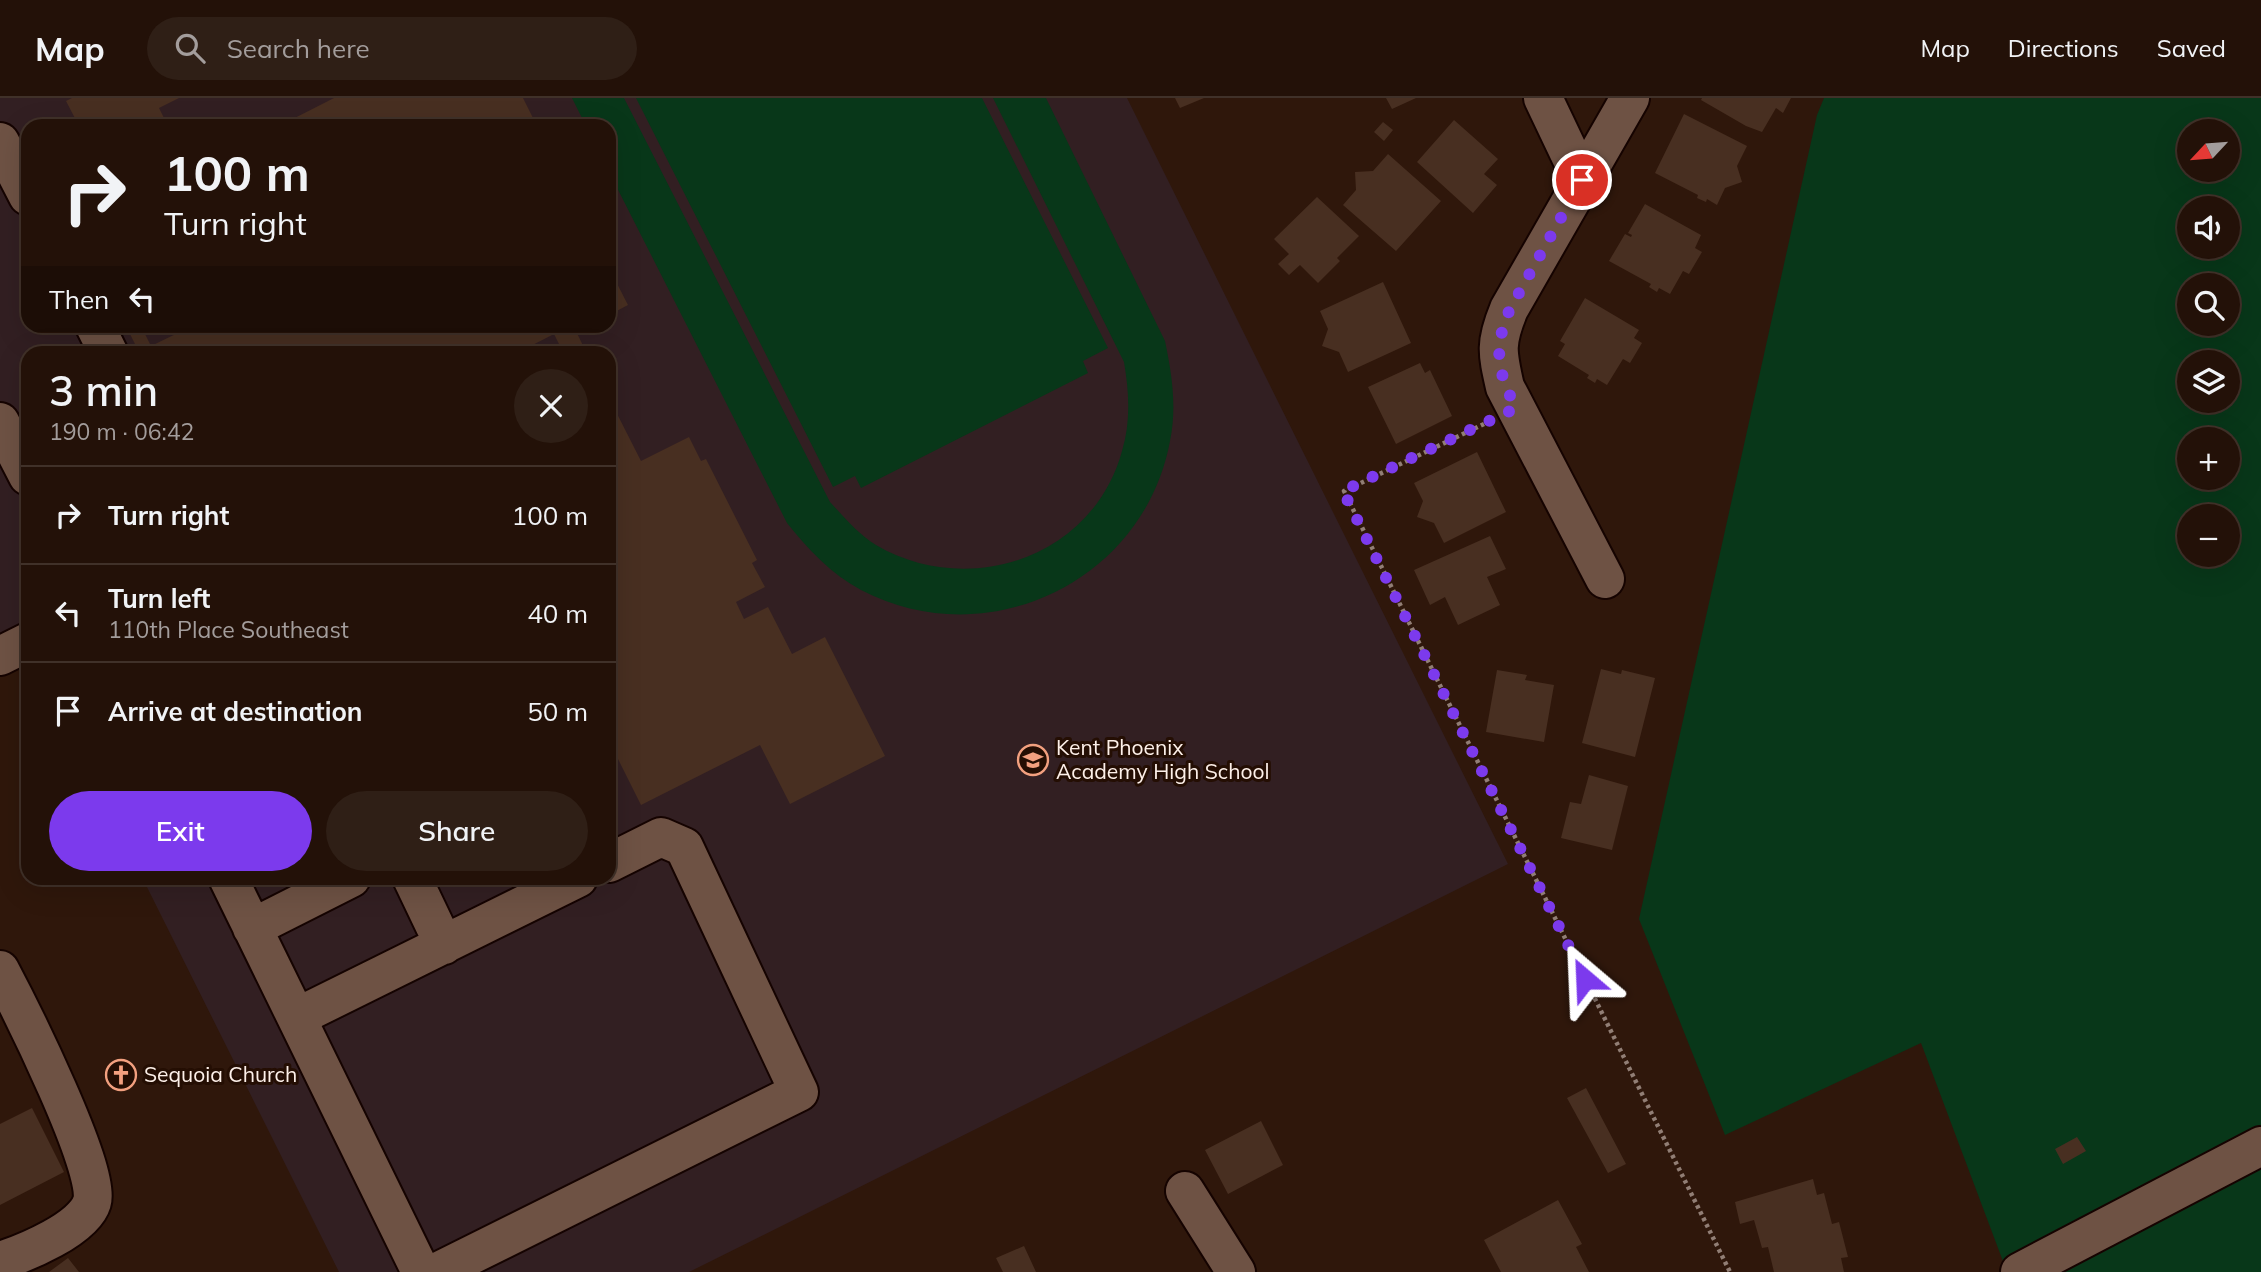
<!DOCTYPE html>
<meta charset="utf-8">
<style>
:root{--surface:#231108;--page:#2f1f16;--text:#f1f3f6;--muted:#a39d9c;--line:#403129;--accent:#7c3aed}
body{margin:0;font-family:Mulish,sans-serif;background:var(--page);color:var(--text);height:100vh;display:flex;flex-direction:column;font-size:26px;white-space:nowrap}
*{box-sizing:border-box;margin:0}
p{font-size:23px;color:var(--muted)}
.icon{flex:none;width:38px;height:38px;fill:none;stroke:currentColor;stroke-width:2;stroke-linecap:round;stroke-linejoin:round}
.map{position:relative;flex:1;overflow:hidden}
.details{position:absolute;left:21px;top:248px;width:595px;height:539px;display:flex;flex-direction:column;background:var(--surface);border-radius:21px;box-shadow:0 7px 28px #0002,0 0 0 2px var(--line)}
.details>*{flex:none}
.banner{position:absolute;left:21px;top:21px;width:595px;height:214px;border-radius:21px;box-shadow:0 7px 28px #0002,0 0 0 2px var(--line);background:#231108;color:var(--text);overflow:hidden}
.needle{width:46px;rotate:244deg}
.buttons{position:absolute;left:2177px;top:21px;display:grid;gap:14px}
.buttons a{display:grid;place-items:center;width:63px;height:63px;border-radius:50%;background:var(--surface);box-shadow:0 7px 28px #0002,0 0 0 2px var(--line);font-size:35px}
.pin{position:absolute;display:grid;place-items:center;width:60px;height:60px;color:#fff;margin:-30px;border:4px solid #fff;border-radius:50%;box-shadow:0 2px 7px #0007}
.me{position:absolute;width:77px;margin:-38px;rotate:334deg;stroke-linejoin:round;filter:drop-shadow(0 0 5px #0008)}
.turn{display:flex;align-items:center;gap:24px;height:147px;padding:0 28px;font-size:32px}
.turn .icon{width:91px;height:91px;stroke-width:2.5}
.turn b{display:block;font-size:49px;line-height:60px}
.then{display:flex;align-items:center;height:66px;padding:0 28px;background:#0003;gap:14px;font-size:26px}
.round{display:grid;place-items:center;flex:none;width:74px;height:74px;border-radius:37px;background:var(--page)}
.head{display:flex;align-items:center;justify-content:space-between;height:119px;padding:0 28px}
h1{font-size:42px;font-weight:600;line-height:52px}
.action{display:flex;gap:14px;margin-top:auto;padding:14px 28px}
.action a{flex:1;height:80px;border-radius:42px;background:var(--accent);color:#fff;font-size:28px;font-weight:600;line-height:80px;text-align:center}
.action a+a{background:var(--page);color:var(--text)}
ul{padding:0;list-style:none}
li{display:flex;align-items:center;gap:21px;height:98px;padding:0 28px;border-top:2px solid var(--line)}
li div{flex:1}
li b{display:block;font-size:26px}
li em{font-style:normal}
header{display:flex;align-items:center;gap:42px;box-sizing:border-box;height:98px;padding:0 35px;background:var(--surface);border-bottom:2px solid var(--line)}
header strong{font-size:33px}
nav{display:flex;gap:38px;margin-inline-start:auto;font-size:24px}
.search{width:490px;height:63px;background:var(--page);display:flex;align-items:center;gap:18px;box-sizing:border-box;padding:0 24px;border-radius:38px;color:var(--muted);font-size:26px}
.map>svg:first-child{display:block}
.education{fill:#321f22;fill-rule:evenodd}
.green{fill:#083719;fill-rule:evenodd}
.building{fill:#482f21}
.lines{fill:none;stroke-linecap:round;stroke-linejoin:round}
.minor-casing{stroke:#150300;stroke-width:42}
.path{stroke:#917e75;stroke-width:4.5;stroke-dasharray:3.5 3.5;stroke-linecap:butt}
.minor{stroke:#6e5244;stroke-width:38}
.route{stroke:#7c3aed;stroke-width:12;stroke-dasharray:0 21.6}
.labels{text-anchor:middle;stroke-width:6;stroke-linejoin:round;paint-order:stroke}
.poi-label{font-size:21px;fill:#fdf0e9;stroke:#240e03;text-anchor:start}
</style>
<header>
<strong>Map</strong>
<div class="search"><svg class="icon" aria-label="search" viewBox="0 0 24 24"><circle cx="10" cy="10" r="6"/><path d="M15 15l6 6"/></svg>Search here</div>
<nav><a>Map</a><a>Directions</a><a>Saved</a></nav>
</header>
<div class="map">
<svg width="2261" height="1174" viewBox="0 0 2261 1174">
<rect width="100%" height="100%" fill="#2f170b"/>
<path class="education" d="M0,0h1127l381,766 -819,408h-350l-196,-393 466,-1v-524h-581v293l-28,9zM28,28h581v200h-581z"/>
<path class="green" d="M572,0h52l206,404c14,15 28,32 46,43 92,54 217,13 246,-94 9,-30 7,-59 2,-89l-131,-264h53l119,243c7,33 12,67 5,100 -26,141 -183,215 -309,149 -30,-16 -53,-41 -74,-67l-178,-351v-46h-23z
M636,0h346l126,250 -25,13 5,12 -227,115 -6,-12 -22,11z
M1824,0h437v1174h-254l-86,-229 -196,92 -86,-216 178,-804zM2189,33h39v39h-39zM2189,110h39v39h-39zM2189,187h39v39h-39zM2189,264h39v39h-39zM2189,341h39v39h-39zM2189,418h39v39h-39z"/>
<path class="building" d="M72,0h107l-20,10 9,18h-89l-13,-25z
M334,0h189l14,28h-258z
M1175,0h29l-24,10z
M1386,0h30l-24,11z
M1702,0h89l-8,15 -7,-5 -14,24 -16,-6 -45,-26z
M1684,16l63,32 -10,20 5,16 -17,6 -8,17 -10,-6 -1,3 -9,-4 1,-3 -43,-22z
M1454,22l44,39 -14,15 13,11 -24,28 -56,-51z
M1383,24l10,8 -9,11 -10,-9z
M1388,56l53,47 -45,50 -53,-46 13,-15 -1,-18 18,-1z
M1317,99l42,39 -22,22 3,3 -22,22 -18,-18 -11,10 -11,-11 11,-10 -15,-15z
M1645,106l56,31 -6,13 7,4 -13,22 -6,-3 -13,23 -11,-6 -2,4 -8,-5 2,-3 -42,-23 16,-27 6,3 1,-2 -4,-2z
M609,170l19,37 -19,10z
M1383,184l28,61 -63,29 -9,-20 -17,-6 6,-17 -8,-18z
M1585,200l54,32 -5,8 8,5 -12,20 -7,-4 -16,26 -10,-6 -2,4 -8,-5 2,-3 -31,-19 7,-12 -5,-3z
M126,228h15l10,20 31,-15 -2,-5h407l-11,5 11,23h-23l-10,-20 -39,20h-375z
M1420,265l5,10 5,-3 22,46 -56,28 -28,-57z
M609,300l32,63 48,-24 12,24 5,-2 51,101 -5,3 13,24 -29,15 8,17 24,-12 24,47 33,-17 60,119 -95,48 -30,-59 -119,60 -32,-64z
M1477,354l29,60 -62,31 -10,-20 -17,-6 6,-16 -9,-18z
M1490,438l16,33 -19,8 13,28 -42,20 -13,-28 -15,8 -16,-35z
M1601,571l20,5 1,-4 33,8 -20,79 -53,-14z
M1497,572l30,5 -2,5 29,5 -10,57 -58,-10z
M1589,677l39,11 -16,64 -51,-12 9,-36 11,2z
M1586,990l40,76 -18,9 -41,-75z
M32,1010l32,64 -64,33v-81z
M1261,1023l22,44 -55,29 -23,-44z
M2077,1039l9,14 -23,13 -8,-15z
M1813,1081l4,16 7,-2 8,31 7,-2 9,35 -7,1 3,14h-70l-6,-25 -6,1 -8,-28 -14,4 -5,-22z
M1558,1102l24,44 -6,3 13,25h-88l-17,-32z
M1024,1148l12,26h-33l-7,-14z
M68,1160l11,14h-30z"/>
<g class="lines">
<g class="minor-casing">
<path id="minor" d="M1543,0l39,82
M0,44l28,54
M95,228l14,28
M0,324l28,54
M1605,481l-100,-192c-8,-35 -10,-44 4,-78l121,-211
M0,558l28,-14
M228,780l193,394
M412,780l32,67
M252,830l99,-50
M0,872c19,36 102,201 92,232 -8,27 -67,51 -92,59
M297,919l281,-139
M1185,1093l51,81
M437,1174l362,-180 -115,-245 -23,-10 -52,26
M2020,1174l241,-126"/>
</g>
<path class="path" d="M1484,326l-140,67 386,781"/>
<use href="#minor" class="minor"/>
</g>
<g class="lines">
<path class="route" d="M1582,82l-72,129c-17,39 -13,62 6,99l-173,83 242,488"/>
</g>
<defs>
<g id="school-ring" transform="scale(1.575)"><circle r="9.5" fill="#240e03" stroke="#f2a07f" stroke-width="1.5"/><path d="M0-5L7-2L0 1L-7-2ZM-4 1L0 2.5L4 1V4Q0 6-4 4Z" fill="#f2a07f"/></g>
<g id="church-ring" transform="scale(1.575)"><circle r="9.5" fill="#240e03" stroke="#f2a07f" stroke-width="1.5"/><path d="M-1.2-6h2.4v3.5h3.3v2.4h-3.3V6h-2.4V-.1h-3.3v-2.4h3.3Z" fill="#f2a07f"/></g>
</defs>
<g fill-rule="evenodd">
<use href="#school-ring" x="1033" y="662"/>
<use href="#church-ring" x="121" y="977"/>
</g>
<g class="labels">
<g class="poi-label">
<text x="1056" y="657">Kent Phoenix<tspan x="1056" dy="24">Academy High School</tspan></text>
<text x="144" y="984">Sequoia Church</text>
</g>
</g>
</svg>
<div class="buttons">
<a><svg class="needle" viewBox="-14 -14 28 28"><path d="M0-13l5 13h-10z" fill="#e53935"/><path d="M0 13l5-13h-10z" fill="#a39d9c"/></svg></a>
<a><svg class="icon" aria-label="sound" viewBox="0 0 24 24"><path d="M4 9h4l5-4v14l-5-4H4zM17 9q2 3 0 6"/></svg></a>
<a><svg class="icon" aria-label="search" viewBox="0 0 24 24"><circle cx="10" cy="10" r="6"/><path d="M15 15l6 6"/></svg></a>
<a><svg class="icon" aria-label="layers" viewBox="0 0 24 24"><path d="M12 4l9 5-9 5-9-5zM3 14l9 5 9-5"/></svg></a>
<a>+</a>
<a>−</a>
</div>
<div class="pin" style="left:1582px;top:82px;background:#d93025"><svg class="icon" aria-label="arrive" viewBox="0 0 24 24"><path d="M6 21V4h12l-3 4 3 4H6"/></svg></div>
<svg class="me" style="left:1585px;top:881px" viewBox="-20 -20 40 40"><path d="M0-17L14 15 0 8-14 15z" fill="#7c3aed" stroke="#fff" stroke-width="4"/></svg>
<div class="banner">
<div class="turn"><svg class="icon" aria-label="right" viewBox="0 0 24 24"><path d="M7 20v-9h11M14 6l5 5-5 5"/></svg><div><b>100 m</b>Turn right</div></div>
<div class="then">Then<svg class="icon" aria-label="left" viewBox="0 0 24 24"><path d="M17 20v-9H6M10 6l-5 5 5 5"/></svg></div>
</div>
<section class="details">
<div class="head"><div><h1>3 min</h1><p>190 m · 06:42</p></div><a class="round"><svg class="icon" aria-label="close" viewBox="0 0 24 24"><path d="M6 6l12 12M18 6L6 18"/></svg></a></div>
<ul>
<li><svg class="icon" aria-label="right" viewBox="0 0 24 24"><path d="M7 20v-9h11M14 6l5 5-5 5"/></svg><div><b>Turn right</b></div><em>100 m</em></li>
<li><svg class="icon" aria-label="left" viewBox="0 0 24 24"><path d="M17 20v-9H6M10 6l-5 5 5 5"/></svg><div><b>Turn left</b><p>110th Place Southeast</p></div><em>40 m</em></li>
<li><svg class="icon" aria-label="arrive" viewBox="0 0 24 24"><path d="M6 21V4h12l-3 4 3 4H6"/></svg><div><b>Arrive at destination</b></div><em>50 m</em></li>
</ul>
<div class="action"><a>Exit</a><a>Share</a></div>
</section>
</div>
